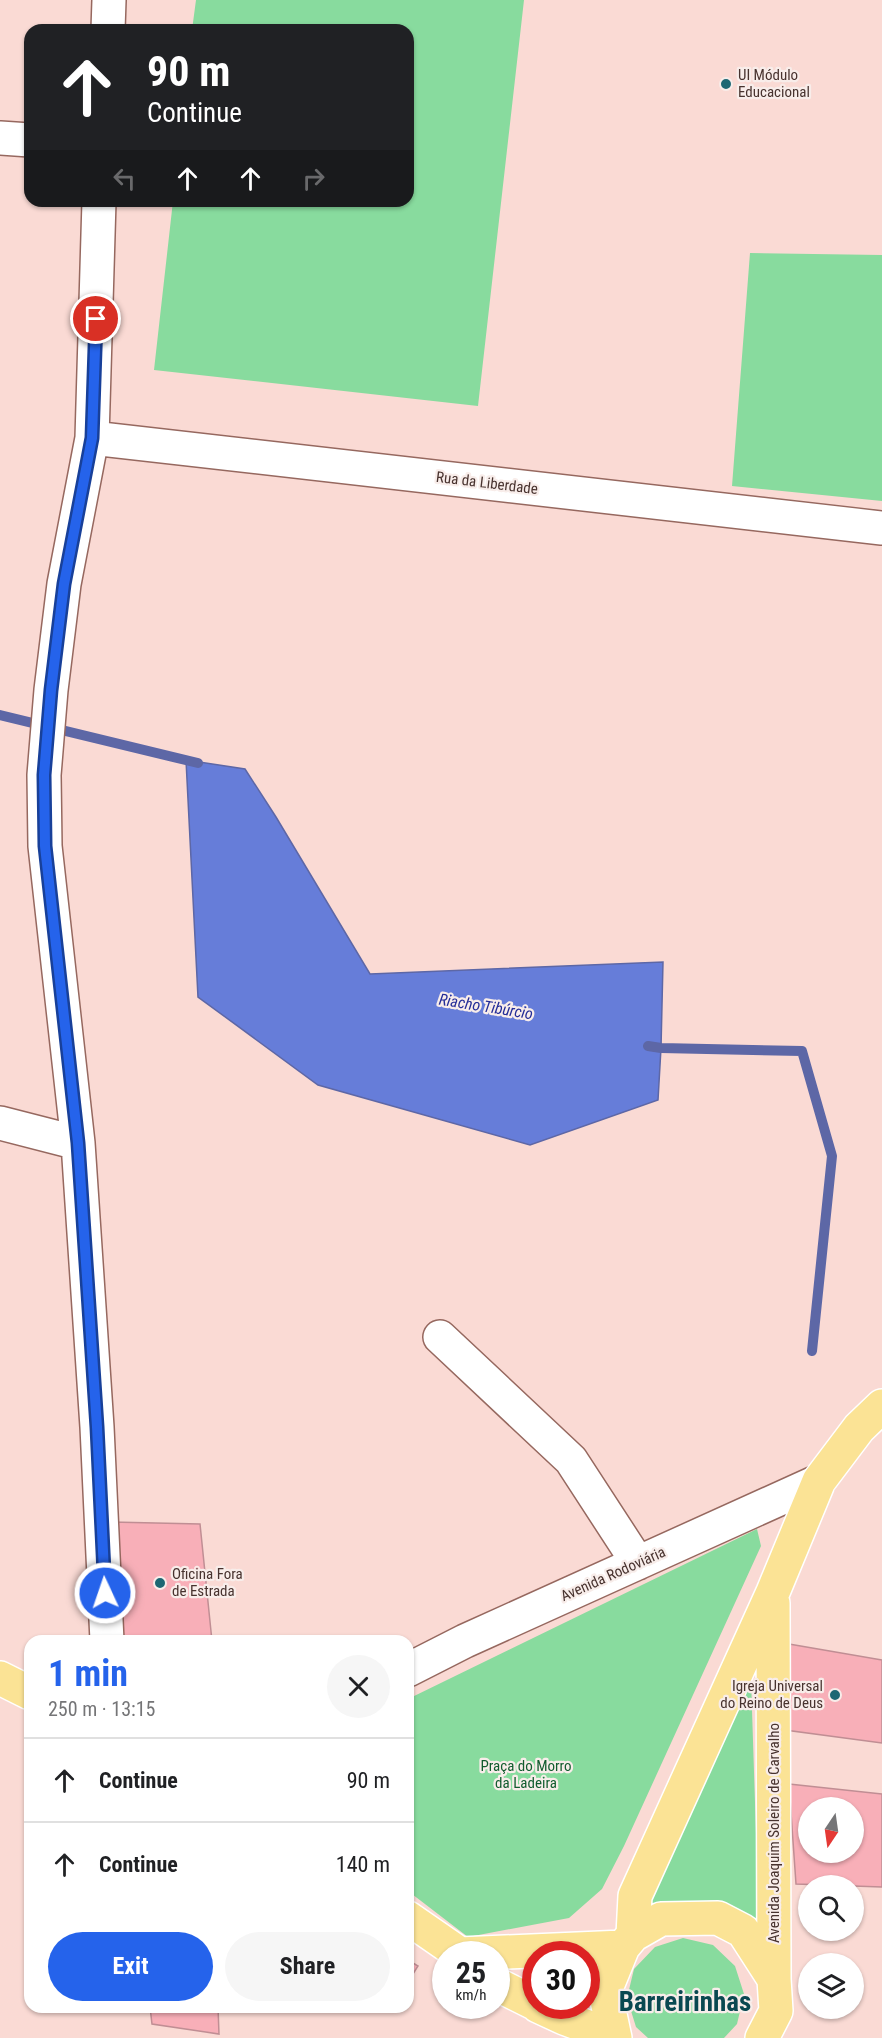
<!DOCTYPE html>
<meta charset="utf-8">
<style>
:root{--surface:#fff;--page:#f6f6f6;--text:#202124;--muted:#757577;--line:#e0e0e0;--accent:#2563eb}
body{margin:0;font-family:"Roboto Condensed",sans-serif;background:var(--page);color:var(--text);height:100vh;display:flex;flex-direction:column;font-size:22px;white-space:nowrap}
*{box-sizing:border-box;margin:0}
p{font-size:20px;color:var(--muted)}
.icon{flex:none;width:33px;height:33px;fill:none;stroke:currentColor;stroke-width:2;stroke-linecap:round;stroke-linejoin:round}
.map{position:relative;flex:1;overflow:hidden}
.sheet{position:absolute;left:24px;top:1635px;width:390px;height:378px;display:flex;flex-direction:column;background:var(--surface);border-radius:18px;box-shadow:0 2px 4px #0004}
.sheet>*{flex:none}
.banner{position:absolute;left:24px;top:24px;width:390px;height:183px;border-radius:18px;box-shadow:0 2px 4px #0004;background:#202124;color:#fff;overflow:hidden}
.needle{width:39px;rotate:193deg}
.fabs{position:absolute;left:798px;top:1797px;display:grid;gap:12px}
.fabs a{display:grid;place-items:center;width:66px;height:66px;border-radius:50%;background:var(--surface);box-shadow:0 2px 4px #0004;font-size:30px}
.speed{position:absolute;left:432px;top:1941px;display:flex;gap:12px;font-size:30px;font-weight:700;text-align:center}
.speed>*{display:grid;place-content:center;width:78px;height:78px;border-radius:50%;background:var(--surface);box-shadow:0 2px 4px #0004;line-height:1}
.speed small{font-size:15px;font-weight:400}
.speed .limit{border:9px solid #d22;background:#fff;color:#111}
.pin{position:absolute;display:grid;place-items:center;width:51px;height:51px;color:#fff;margin:-26px;border:3px solid #fff;border-radius:50%;box-shadow:0 2px 6px #0007}
.me{position:absolute;width:66px;margin:-33px;rotate:357deg;stroke-linejoin:round;filter:drop-shadow(0 0 4px #0008)}
.turn{display:flex;align-items:center;gap:21px;height:126px;padding:0 24px;font-size:27px}
.turn .icon{width:78px;height:78px;stroke-width:2.5}
.turn b{display:block;font-size:42px;line-height:51px}
.lanes{display:flex;align-items:center;height:57px;padding:0 24px;background:#0003;justify-content:center;gap:30px;direction:ltr}
.lanes .off{opacity:.35}
.round{display:grid;place-items:center;flex:none;width:63px;height:63px;border-radius:32px;background:var(--page)}
.head{display:flex;align-items:center;justify-content:space-between;height:102px;padding:0 24px}
h1{font-size:36px;font-weight:700;line-height:45px;color:var(--accent)}
.button{display:flex;gap:12px;margin-top:auto;padding:12px 24px}
.button a{flex:1;height:69px;border-radius:36px;background:var(--accent);color:#fff;font-size:24px;font-weight:700;line-height:69px;text-align:center}
.button a+a{background:var(--page);color:var(--text)}
ul{padding:0;list-style:none}
li{display:flex;align-items:center;gap:18px;height:84px;padding:0 24px;border-top:2px solid var(--line)}
li div{flex:1}
li b{display:block;font-size:22px}
li em{font-style:normal}
.map>svg:first-child{display:block}
.green{fill:#88db9e}
.water{fill:#667dd9;stroke:#5d67a6;stroke-width:1.5}
.lines{fill:none;stroke-linecap:round;stroke-linejoin:round}
.stream{stroke:#5d67a6;stroke-width:10}
.building{fill:#f8afb8;stroke:#c08e94;stroke-width:1.5;fill-rule:evenodd}
.minor-casing{stroke:#96685f;stroke-width:36}
.major-casing{stroke:#fff;stroke-width:36}
.minor{stroke:#fff;stroke-width:33}
.major{stroke:#fbe395;stroke-width:33}
.route-casing{stroke:#184099;stroke-width:15}
.route{stroke:#2563eb;stroke-width:10}
.poi-dot{fill:#1d6773;stroke:#f8edea;stroke-width:2}
.labels{text-anchor:middle;stroke-width:4.5;stroke-linejoin:round;paint-order:stroke}
.poi-label{font-size:15px;fill:#48332f;stroke:#f8edea;text-anchor:start}
.street-label{font-size:15px;fill:#48332f;stroke:#f8edea}
.park-label{font-size:15px;fill:#115c2e;stroke:#f8edea}
.water-label{font-size:16px;font-style:italic;fill:#242d98;stroke:#f8edea}
.town-label{font-size:27px;font-weight:bold;fill:#0a4851;stroke:#f8edea}
</style>
<div class="map">
<svg width="882" height="2038" viewBox="0 0 882 2038">
<rect width="100%" height="100%" fill="#fadad4"/>
<path class="green" d="M196,0h328l-46,406 -324,-36 19,-169h235v-171h-216z
M750,253l132,2v246l-150,-15z
M757,1529l4,17 -137,300 -22,43 -33,29 -101,19 -60,-46v-192z
M750,1648l9,278 -68,-25 -53,3z
M683,1938l30,7 22,21 9,28 -7,30 -13,14h-76l-12,-11 -9,-29 7,-29 21,-22z"/>
<path class="water" d="M186,760l59,9 31,48 94,157 293,-12 -2,86 -3,52 -128,45 -212,-60 -120,-88z"/>
<g class="lines">
<path class="stream" d="M0,715l198,48
M648,1046l13,2 141,3 30,105 -20,195"/>
</g>
<path class="building" d="M111,1522l89,2 12,117h-95z
M789,1644l93,16v83l-97,-13z
M789,1784l93,10v93l-86,-3zM808,1808h46v44h-46z
M408,1960l10,6 -10,16z
M150,2007h68l1,27 -67,-10z"/>
<g class="lines">
<g class="minor-casing">
<path id="minor" d="M108,30l1,-30
M0,138l30,2
M99,201l-7,237 -28,146 -13,106 -7,85 1,71 33,297 19,284 10,214
M92,438l790,90
M0,1123l78,20
M440,1337l131,123 67,103
M408,1670l57,-29 354,-160"/>
</g>
<g class="major-casing">
<path id="major" d="M773,1603l1,376
M0,1678l30,15
M408,1918l52,36
M633,1935l2,-39 138,-304 46,-111 40,-53 23,-22
M459,1954l164,-7
M496,1984l40,20
M538,2006l26,12 50,19
M615,2038l-10,-47 18,-44 10,-12 28,-16 57,-1 25,13 31,48 2,32 -14,27"/>
</g>
<use href="#minor" class="minor"/>
<use href="#major" class="major"/>
</g>
<g class="lines">
<g class="route-casing">
<path id="route" d="M96,319l-4,119 -28,146 -13,106 -7,85 1,71 33,297 19,284 8,166"/>
</g>
<use href="#route" class="route"/>
</g>
<g class="poi-dot">
<circle cx="726" cy="84" r="6"/>
<circle cx="160" cy="1583" r="6"/>
<circle cx="835" cy="1695" r="6"/>
</g>
<g class="labels">
<g class="poi-label">
<text x="738" y="80">UI Módulo<tspan x="738" dy="17">Educacional</tspan></text>
<text x="172" y="1579">Oficina Fora<tspan x="172" dy="17">de Estrada</tspan></text>
<text x="823" y="1691" text-anchor="end">Igreja Universal<tspan x="823" dy="17">do Reino de Deus</tspan></text>
</g>
<g class="street-label">
<text transform="translate(487 483) rotate(7)" y="5">Rua da Liberdade</text>
<text transform="translate(613 1574) rotate(-24)" y="5">Avenida Rodoviária</text>
<text transform="translate(774 1833) rotate(-90)" y="5">Avenida Joaquim Soleiro de Carvalho</text>
</g>
<g class="park-label">
<text x="526" y="1771">Praça do Morro<tspan x="526" dy="17">da Ladeira</tspan></text>
</g>
<g class="water-label">
<text transform="translate(486 1006) rotate(9)" y="6">Riacho Tibúrcio</text>
</g>
<g class="town-label">
<text x="685" y="2011">Barreirinhas</text>
</g>
</g>
</svg>
<div class="fabs">
<a><svg class="needle" viewBox="-14 -14 28 28"><path d="M0-13l5 13h-10z" fill="#e53935"/><path d="M0 13l5-13h-10z" fill="#757577"/></svg></a>
<a><svg class="icon" aria-label="search" viewBox="0 0 24 24"><circle cx="10" cy="10" r="6"/><path d="M15 15l6 6"/></svg></a>
<a><svg class="icon" aria-label="layers" viewBox="0 0 24 24"><path d="M12 4l9 5-9 5-9-5zM3 14l9 5 9-5"/></svg></a>
</div>
<div class="speed"><div>25<small>km/h</small></div><div class="limit">30</div></div>
<div class="pin" style="left:96px;top:319px;background:#d93025"><svg class="icon" aria-label="arrive" viewBox="0 0 24 24"><path d="M6 21V4h12l-3 4 3 4H6"/></svg></div>
<svg class="me" style="left:105px;top:1593px" viewBox="-20 -20 40 40"><circle r="17" fill="#2563eb" stroke="#fff" stroke-width="3"/><path d="M0-11L8 9 0 5-8 9z" fill="#fff"/></svg>
<div class="banner">
<div class="turn"><svg class="icon" aria-label="ahead" viewBox="0 0 24 24"><path d="M12 20V5M6 11l6-6 6 6"/></svg><div><b>90 m</b>Continue</div></div>
<div class="lanes"><svg class="icon off" aria-label="left" viewBox="0 0 24 24"><path d="M17 20v-9H6M10 6l-5 5 5 5"/></svg><svg class="icon" aria-label="ahead" viewBox="0 0 24 24"><path d="M12 20V5M6 11l6-6 6 6"/></svg><svg class="icon" aria-label="ahead" viewBox="0 0 24 24"><path d="M12 20V5M6 11l6-6 6 6"/></svg><svg class="icon off" aria-label="right" viewBox="0 0 24 24"><path d="M7 20v-9h11M14 6l5 5-5 5"/></svg></div>
</div>
<section class="sheet">
<div class="head"><div><h1>1 min</h1><p>250 m · 13:15</p></div><a class="round"><svg class="icon" aria-label="close" viewBox="0 0 24 24"><path d="M6 6l12 12M18 6L6 18"/></svg></a></div>
<ul>
<li><svg class="icon" aria-label="ahead" viewBox="0 0 24 24"><path d="M12 20V5M6 11l6-6 6 6"/></svg><div><b>Continue</b></div><em>90 m</em></li>
<li><svg class="icon" aria-label="ahead" viewBox="0 0 24 24"><path d="M12 20V5M6 11l6-6 6 6"/></svg><div><b>Continue</b></div><em>140 m</em></li>
</ul>
<div class="button"><a>Exit</a><a>Share</a></div>
</section>
</div>
